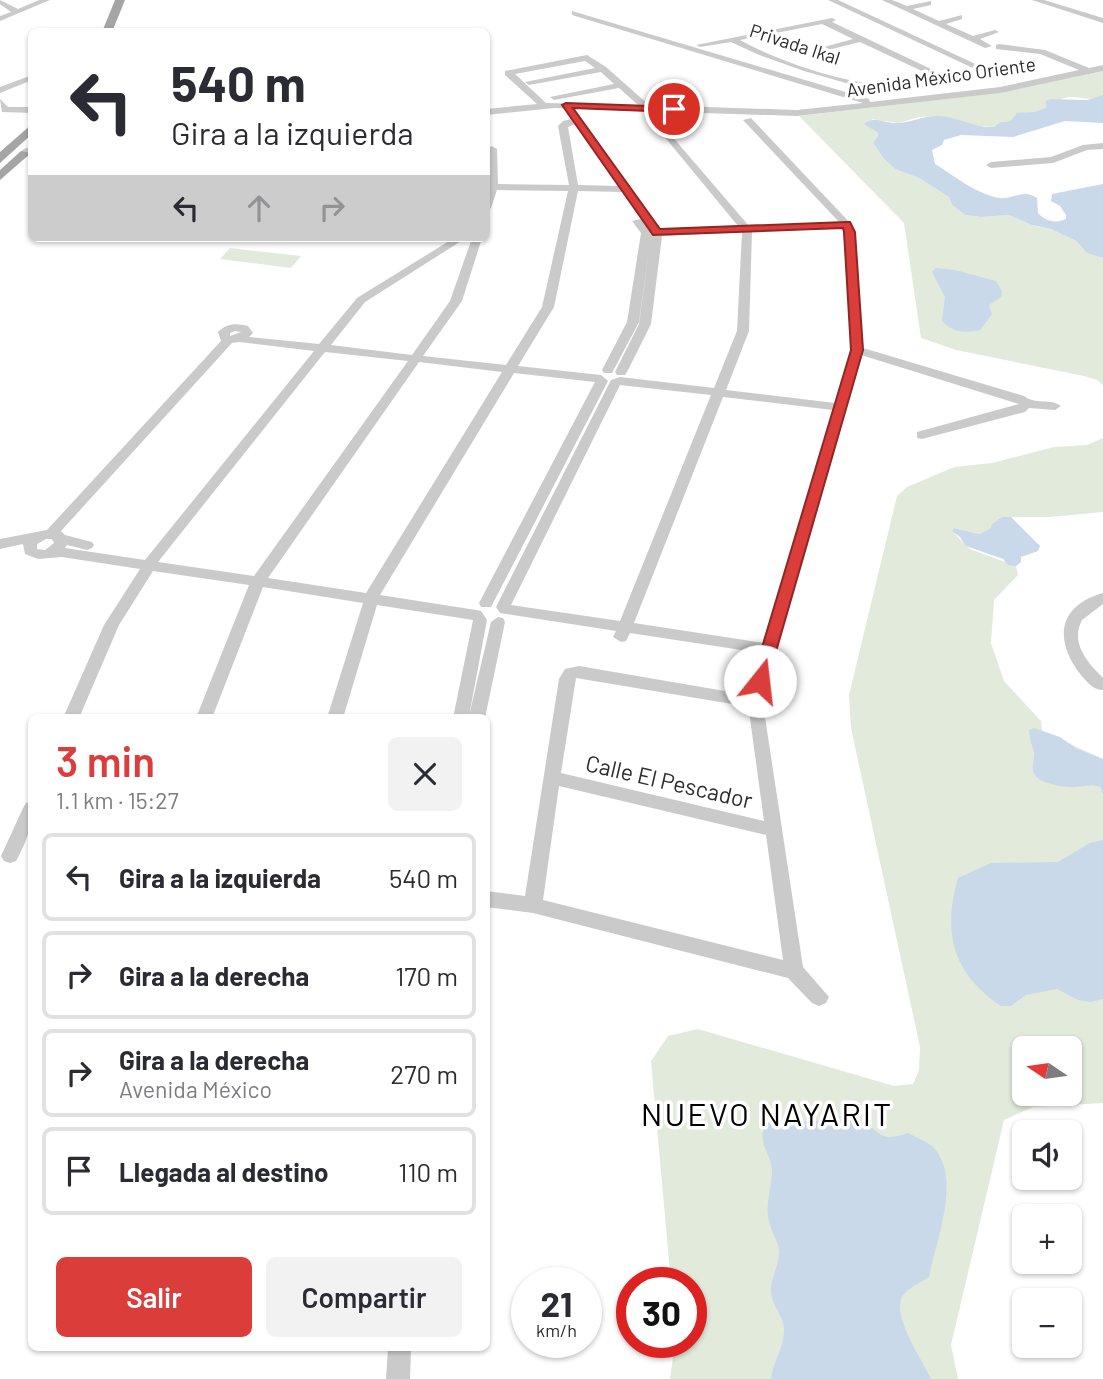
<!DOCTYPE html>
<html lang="es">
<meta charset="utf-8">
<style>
:root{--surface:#fff;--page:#f2f2f3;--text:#2b2b33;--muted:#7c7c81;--line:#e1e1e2;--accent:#da3d3a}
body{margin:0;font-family:Barlow,sans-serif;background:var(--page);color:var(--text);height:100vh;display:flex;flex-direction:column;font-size:26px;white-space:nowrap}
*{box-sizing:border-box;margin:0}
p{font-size:23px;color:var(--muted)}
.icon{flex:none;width:38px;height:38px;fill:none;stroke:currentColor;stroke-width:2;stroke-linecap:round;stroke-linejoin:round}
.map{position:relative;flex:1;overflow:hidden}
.sheet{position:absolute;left:28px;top:714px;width:462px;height:637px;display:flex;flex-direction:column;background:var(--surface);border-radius:10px;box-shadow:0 2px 5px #0004}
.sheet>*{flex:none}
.hud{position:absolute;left:28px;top:28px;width:462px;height:214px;border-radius:10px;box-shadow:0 2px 5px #0004;background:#fff;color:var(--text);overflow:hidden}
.needle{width:46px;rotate:283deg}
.buttons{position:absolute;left:1012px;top:1036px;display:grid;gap:14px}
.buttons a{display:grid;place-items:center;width:70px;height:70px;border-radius:10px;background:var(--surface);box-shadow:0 2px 5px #0004;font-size:35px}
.speed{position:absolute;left:511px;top:1267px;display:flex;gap:14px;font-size:35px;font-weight:700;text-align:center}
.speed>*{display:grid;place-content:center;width:91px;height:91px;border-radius:50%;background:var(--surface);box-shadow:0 2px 5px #0004;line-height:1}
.speed small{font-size:18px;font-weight:400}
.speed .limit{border:10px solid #d22;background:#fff;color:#111}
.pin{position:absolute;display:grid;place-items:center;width:60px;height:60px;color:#fff;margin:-30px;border:4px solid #fff;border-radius:50%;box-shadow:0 2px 7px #0007}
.me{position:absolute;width:77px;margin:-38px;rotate:16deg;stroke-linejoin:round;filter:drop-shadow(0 0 5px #0008)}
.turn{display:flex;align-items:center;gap:24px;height:147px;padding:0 28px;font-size:32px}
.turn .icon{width:91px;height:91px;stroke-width:2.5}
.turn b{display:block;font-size:49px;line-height:60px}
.lanes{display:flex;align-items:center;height:66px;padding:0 28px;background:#0003;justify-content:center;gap:35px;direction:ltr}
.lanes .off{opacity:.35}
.round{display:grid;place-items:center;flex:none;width:74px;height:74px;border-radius:10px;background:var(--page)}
.head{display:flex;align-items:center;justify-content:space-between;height:119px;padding:0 28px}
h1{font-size:42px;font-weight:600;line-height:52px;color:var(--accent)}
.primary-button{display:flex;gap:14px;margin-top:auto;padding:14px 28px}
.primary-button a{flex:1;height:80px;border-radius:10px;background:var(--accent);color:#fff;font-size:28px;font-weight:600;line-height:80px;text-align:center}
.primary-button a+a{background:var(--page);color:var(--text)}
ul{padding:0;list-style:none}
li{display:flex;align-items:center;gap:21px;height:88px;margin:0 14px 10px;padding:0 14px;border:4px solid var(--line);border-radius:10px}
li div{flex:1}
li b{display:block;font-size:26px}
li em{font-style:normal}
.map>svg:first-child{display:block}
.green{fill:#e2eadc;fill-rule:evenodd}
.water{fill:#c9d9e9}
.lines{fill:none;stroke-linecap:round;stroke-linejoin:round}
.minor{fill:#cacaca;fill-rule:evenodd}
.major{fill:#a5a5a5;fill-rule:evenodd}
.route{fill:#da3d3a;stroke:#8e2826;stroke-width:2}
.labels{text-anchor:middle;stroke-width:7;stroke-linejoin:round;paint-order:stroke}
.far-street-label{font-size:19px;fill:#2d2d2d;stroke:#fff}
.street-label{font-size:23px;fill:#2d2d2d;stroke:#fff}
.near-quarter-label{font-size:32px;letter-spacing:2px;fill:#000;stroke:#fff}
</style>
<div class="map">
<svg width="1103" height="1379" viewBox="0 0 1103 1379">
<rect width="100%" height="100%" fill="#fff"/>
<path class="green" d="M1103,71v24c-12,7 -20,2 -33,2 -13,1 -20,10 -29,14 -12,4 -22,-2 -31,10l-10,1 -6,5 -24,-2 -30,-9 -20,1 -22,6 -26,-4 6,17 -5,7 11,16 11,10 24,9 30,19 3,8 13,10 15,2 29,-2 26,11 16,3 25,12 7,8 20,9v127l-6,-5 -13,-4 -128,-26 -35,-12 -17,-115 -105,-107 197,-23z
M230,248l71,8 -10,12 -71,-9z
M1103,438v74l-53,5h-48l-11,11 -12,6 -25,-6 -2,3 18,18 46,17 2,9 -24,25 -3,43 13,38 37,40 1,10 61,28v344l-70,4 -29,13 -53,225 7,34h-288l5,-37h16v-59h-20l-20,-222 17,-25 30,-7 196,57 19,-2 6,-14 1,-23 -69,-319 -2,-33 48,-199 10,-9 47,-20 38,-4 62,-16 33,-2zM1024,1048h45v46h-45z"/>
<path class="water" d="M1103,95v28l-38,-2 -52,16 -52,-2 -17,5 -2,5 -10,5 3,14c20,12 39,29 64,34 15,2 24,-10 38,0l1,15c7,8 18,11 28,6v-4l-6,-9 -9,-5 1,-7 51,-10v74l-16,-5 -11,-12 -25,-12 -19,-4 -23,-10 -28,2 -16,-2 -13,-10 -3,-8 -30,-19 -24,-9 -11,-10 -11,-16 5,-7 -1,-4 -13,-8c11,-9 19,-1 32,-1 15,0 28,-8 44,-7 19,1 34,12 54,11l6,-5 10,-1 7,-8 18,-1 11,-4v-7l4,-2 37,1z
M936,268l19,2 41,11 6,10 -1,6 -12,8 3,9 -12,16c-15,3 -27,3 -38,-9l3,-24 -13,-25z
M1002,517h9l29,29 -2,5 -17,6v5l-5,4 -8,-1 -5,-6 -37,-13 -6,-9 -8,-6 2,-3 25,6 12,-6 1,-4z
M1034,728l26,9 17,12 26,10v35l-3,-7c-9,-3 -14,-1 -23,0 -10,1 -37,-3 -42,-12 -5,-7 0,-15 -1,-23 -2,-7 -5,-14 -5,-22z
M1103,840v159l-12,3 -13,-2 -21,-11 -31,6 -15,11h-10c-48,-32 -59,-73 -43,-128l33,-15 67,-1 32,-19z
M842,1116c6,2 12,2 18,5 22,9 17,23 48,12 7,4 18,8 24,13 31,30 4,94 -3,131 -8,5 -18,10 -24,16 -18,18 18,67 26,86h-160c2,-18 14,-32 13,-51 -1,-12 -9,-19 -12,-30 -5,-16 8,-31 7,-47 -1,-11 -8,-19 -10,-30 -4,-17 2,-31 3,-48 1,-20 -17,-29 -6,-50l13,-4 31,3z"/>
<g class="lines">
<path class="minor" d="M0,0l18,9 21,-9h11l-50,21v-5l11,-4 -11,-8z
M828,0h10l146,68 -7,2z
M882,0h10l15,6 24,-5v4l-18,4 26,12 23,-6v4l-16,5 27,12 22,-6 4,2 -19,7 12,7 -7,2z
M1032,0h12l59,18v5z
M572,11l297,88 1,3 130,-15 79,-17 -39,-16 -44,-5v-4l3,-1 46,6 44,18 14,-3v6l-103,22 -203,23 -243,-8 -68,7v-6l51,-5 -32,-29v-4l82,-16 19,12 43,38 148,5 66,-7 -291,-88zM585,61l10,7 -70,14 4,3 72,-13 13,12 -64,13 4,3 65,-12 19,17 -92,-2 -31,-29z
M832,18l4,2 -4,2 120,57 17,-3 4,3 -45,8 -41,4 -34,-6 -49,-14 -45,-16 -28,-13 -31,5 -4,-2zM822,24l31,15 -29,8v4l36,-9 81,38c-18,3 -37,6 -55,5 -44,-2 -108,-24 -146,-45z
M32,75v5l-32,13v-6z
M0,99l8,8h24v6l-30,-1z
M572,111l3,1 85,117 78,-3 -89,-108v-4l3,-1 97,113 90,-4 -96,-102 8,-2 101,107 3,7 8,116 161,48c11,9 27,2 37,10l-6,4 -26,-2 -4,4 -103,27 -5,-1v-6l102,-28 -158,-49 -95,330h-12l-2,-4 9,-28 -131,-20 -4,8 -5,1 -8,-5 3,-6 -116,-18 -4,-6 115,-227 9,-3 94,11 23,-57 5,-99 -80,4 -11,88 -24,48 -2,3h-8l-2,-3 24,-48 12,-88 -12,86 -27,51h-8l-2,-3 25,-48 14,-89 -9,-12 9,-2 8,11 -26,-38 -45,-1 -24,116 -36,59 83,9 7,6 -117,226h-10l-2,-4 116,-221 -81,-9 -134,222 96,15 5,1 6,9 -18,96 22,-94 7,-5 5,1 2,4 -20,96h-32l20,-98 -96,-15 -34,113h-16l36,-115 -100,-16 -51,131h-16l53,-133 -96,-14 -34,54 -40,93h-16l41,-93 36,-56 -78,-12 -24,2 -13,-5 -2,-10 -23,5v-10l47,-9 174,-189 -3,-9c9,-9 18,-9 30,-6l5,7 -4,4 70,7 38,-46 97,-60h12l-101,64 -34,43 81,10 38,-54 22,-63h10l-20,63 -39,55 83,9 36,-58 26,-116 -71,-1 -6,18 -5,3 1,-62 5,-3 5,3 1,35 71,1 -11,-59 5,-5 8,-2 -4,-5zM575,124l43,62 -40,-1 -10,-58zM843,228l8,122 -16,53 -109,-13 23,-59 3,-99zM235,331l6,1 -11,4v-3zM239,342l75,9 -169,209 -80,-12 2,-3 20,5 5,-2 2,-3 -2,-3 -27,-7 -4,-4 171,-188zM325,352l83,9 -154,215 -96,-14zM419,362l83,10 -136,221 -98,-15zM620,385l91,10 -91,226 -109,-16zM723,397l110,13 -69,233 -130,-20zM46,539h6l2,4 -9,7 -8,-1v-5z
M1103,143v6l-16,1 -34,13 -62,5 -5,-3 5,-3 60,-5 32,-12z
M26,148h6v6l-9,-1 -2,-2z
M1103,593v11l-21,16c-12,23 5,42 21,58v12c-10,0 -15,-7 -22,-15 -27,-34 -24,-69 22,-82z
M579,666l169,29 15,9 40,263 26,30 -3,6 -7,3 -7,-3 -24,-25 -255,-65 -47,-6v-16l39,5 34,-217 6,-10zM576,678l168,28 5,5 15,110 -203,-48zM559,786l207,49 17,125 -240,-60z
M32,801c0,26 -4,38 -16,60l-6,2 -6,-2 -3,-5 22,-48 3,-5z
M388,1348h23l-1,31h-24z"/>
<path class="major" d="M115,0h10l-13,32h-10z
M32,124v10l-32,29v-11z
M21,151l10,2 -31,27v-10z"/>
</g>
<path class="route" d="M566,103l111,4 2,2 -5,3 -101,-4 87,121 186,-7h4l5,10 8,118 -97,336 -6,1 -8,-6 99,-331 -7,-118 -1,-4 -190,7 -91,-130z"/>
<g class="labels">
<g class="far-street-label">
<text transform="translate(795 44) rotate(18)" y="7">Privada Ikal</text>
<text transform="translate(941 77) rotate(-8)" y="7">Avenida México Oriente</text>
</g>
<g class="street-label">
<text transform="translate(669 782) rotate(13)" y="8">Calle El Pescador</text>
</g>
<g class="near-quarter-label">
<text x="767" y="1126">NUEVO NAYARIT</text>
</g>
</g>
</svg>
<div class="buttons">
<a><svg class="needle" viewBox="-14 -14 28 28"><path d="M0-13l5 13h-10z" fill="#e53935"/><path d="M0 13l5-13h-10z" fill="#7c7c81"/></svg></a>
<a><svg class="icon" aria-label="sound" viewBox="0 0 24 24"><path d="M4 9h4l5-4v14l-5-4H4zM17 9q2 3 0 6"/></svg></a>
<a>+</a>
<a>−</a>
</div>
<div class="speed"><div>21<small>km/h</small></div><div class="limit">30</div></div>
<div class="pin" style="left:674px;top:109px;background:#d93025"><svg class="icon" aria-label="arrive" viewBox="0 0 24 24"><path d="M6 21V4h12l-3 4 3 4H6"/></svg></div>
<svg class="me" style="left:760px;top:681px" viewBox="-20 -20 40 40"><circle r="19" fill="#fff"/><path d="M0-13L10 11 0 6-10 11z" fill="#da3d3a"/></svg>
<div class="hud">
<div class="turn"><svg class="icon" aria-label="left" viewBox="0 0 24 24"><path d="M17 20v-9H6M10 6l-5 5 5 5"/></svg><div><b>540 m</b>Gira a la izquierda</div></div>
<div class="lanes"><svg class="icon" aria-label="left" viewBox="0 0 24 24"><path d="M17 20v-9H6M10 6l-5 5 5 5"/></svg><svg class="icon off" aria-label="ahead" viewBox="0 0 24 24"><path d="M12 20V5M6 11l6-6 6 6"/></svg><svg class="icon off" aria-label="right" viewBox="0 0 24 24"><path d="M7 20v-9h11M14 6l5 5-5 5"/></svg></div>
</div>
<section class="sheet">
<div class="head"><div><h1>3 min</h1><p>1.1 km · 15:27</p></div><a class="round"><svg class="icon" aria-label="close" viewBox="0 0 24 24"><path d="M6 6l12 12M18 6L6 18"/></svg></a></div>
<ul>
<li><svg class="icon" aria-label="left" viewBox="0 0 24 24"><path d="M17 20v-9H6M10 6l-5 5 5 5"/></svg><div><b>Gira a la izquierda</b></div><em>540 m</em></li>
<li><svg class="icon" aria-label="right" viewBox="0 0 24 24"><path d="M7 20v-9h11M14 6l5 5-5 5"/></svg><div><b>Gira a la derecha</b></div><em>170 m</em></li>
<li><svg class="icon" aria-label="right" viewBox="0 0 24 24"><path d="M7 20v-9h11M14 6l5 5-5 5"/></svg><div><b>Gira a la derecha</b><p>Avenida México</p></div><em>270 m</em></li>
<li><svg class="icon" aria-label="arrive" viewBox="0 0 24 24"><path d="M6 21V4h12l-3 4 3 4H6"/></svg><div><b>Llegada al destino</b></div><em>110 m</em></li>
</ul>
<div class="primary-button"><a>Salir</a><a>Compartir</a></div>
</section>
</div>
